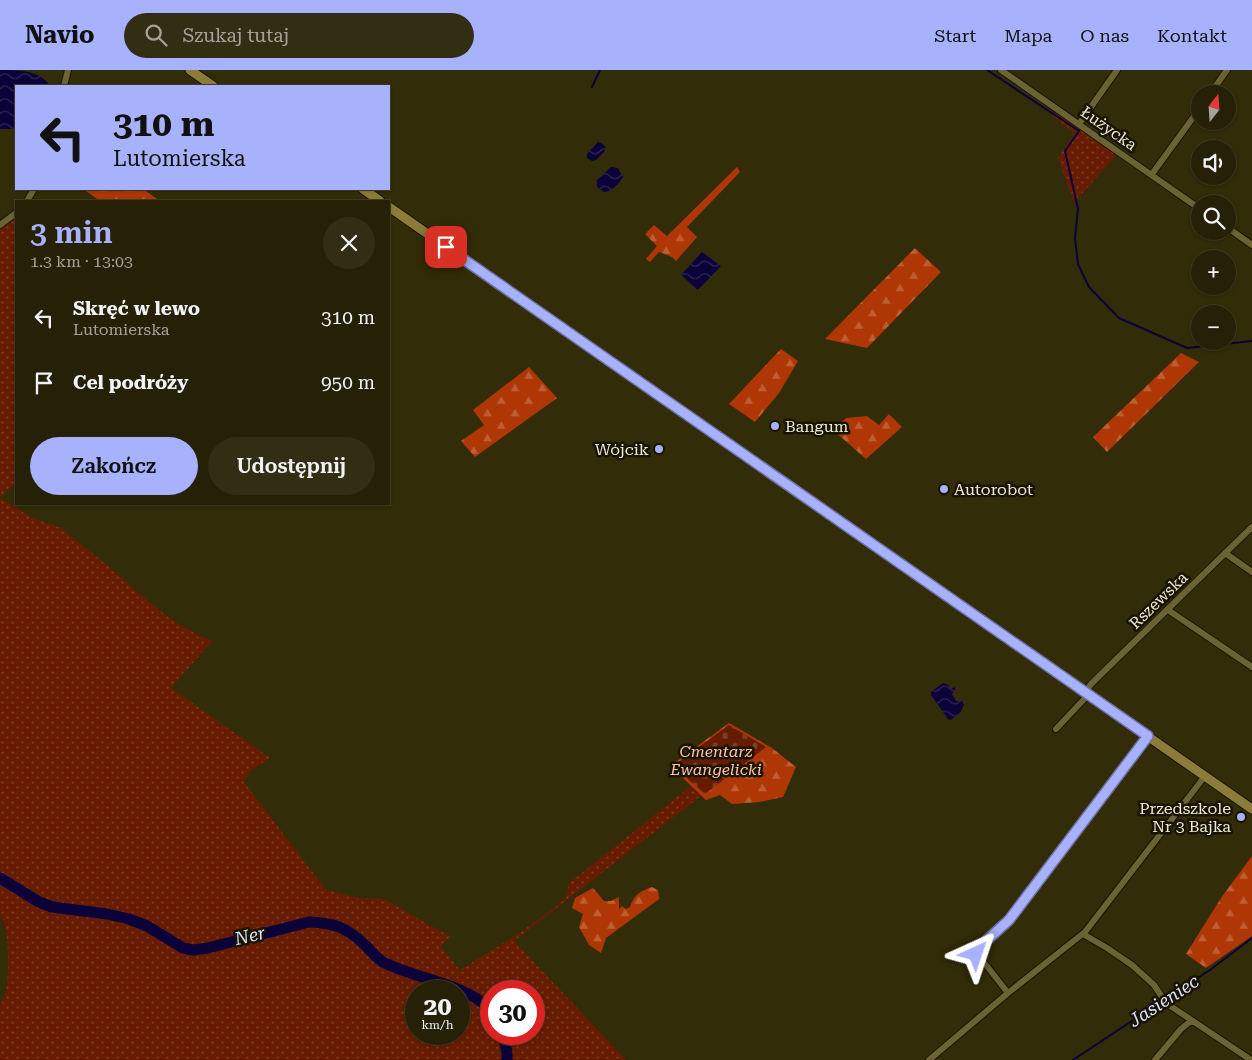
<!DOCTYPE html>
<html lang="pl">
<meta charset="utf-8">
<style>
:root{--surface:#262106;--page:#322e14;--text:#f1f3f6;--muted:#a4a39b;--line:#423e28;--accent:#a7b1fc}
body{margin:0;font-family:"Roboto Serif",serif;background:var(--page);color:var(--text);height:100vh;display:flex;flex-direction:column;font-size:19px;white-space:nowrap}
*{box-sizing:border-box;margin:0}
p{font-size:16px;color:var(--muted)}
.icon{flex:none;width:28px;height:28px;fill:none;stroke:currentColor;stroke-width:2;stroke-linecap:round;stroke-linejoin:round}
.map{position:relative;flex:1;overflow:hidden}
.sheet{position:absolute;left:15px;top:130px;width:375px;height:305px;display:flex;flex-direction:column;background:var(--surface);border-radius:0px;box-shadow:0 1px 4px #0004,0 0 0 1px var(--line)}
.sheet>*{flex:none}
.top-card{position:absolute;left:15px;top:15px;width:375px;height:105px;border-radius:0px;box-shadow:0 1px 4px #0004,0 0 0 1px var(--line);background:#a7b1fc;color:#111;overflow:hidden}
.needle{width:32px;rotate:17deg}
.buttons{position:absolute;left:1191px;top:15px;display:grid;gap:10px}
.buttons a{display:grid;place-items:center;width:45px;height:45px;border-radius:50%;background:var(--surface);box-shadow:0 1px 4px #0004,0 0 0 1px var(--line);font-size:25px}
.speed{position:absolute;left:405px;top:910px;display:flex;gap:10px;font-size:25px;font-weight:700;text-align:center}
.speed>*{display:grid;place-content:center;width:65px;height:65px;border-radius:50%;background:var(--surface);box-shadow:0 1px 4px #0004,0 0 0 1px var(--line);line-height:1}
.speed small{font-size:12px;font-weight:400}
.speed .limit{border:8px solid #d22;background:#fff;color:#111}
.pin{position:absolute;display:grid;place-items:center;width:42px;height:42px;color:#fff;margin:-21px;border-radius:10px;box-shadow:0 2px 8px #0006}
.me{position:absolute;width:55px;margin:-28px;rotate:42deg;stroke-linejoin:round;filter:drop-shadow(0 0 4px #0008)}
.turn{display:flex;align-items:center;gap:18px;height:105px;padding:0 15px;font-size:22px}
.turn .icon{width:65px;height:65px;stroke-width:2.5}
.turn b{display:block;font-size:35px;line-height:42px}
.round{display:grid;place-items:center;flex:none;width:52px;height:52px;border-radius:26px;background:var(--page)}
.headline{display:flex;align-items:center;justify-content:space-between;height:85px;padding:0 15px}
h1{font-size:30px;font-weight:600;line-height:38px;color:var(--accent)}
.action{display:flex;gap:10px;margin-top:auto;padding:10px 15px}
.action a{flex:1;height:58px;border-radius:30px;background:var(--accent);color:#111;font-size:20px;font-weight:600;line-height:58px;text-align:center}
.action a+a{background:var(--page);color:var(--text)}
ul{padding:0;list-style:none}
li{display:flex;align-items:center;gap:15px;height:65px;padding:0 15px}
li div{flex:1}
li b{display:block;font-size:19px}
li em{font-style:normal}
header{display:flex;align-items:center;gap:30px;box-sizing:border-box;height:70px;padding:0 25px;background:var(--accent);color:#111}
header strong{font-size:24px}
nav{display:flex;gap:28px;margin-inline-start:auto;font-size:18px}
.search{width:350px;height:45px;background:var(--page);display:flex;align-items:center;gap:12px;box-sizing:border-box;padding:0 18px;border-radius:28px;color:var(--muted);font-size:19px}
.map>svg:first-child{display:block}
.grass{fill:url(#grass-dots);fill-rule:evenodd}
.forest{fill:url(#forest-firs)}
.cemetery{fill:url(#cemetery-stones)}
.water{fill:url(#water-waves)}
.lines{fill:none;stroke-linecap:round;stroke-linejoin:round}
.stream{stroke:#0b0239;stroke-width:2}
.river{stroke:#0b0239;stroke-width:11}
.minor-casing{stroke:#191400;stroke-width:8}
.major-casing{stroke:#191400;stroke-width:11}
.minor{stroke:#6c6335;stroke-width:6}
.major{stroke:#8b7d39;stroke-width:9}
.route-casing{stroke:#6d73a4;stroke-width:12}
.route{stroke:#a7b1fc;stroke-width:9}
.poi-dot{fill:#a7b1fc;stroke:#181403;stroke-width:2}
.labels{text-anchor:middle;stroke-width:5;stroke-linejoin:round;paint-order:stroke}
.street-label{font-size:16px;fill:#ede9d0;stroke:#181403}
.poi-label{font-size:16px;fill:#ede9d0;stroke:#181403;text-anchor:start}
.park-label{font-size:16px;font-style:italic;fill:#fec0ac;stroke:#181403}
.water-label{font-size:18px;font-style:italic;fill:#dce0fd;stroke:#181403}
</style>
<header>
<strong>Navio</strong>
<div class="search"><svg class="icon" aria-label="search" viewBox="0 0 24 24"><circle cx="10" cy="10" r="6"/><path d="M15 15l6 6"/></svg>Szukaj tutaj</div>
<nav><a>Start</a><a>Mapa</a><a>O nas</a><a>Kontakt</a></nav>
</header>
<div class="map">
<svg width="1252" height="990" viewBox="0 0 1252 990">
<defs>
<pattern id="grass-dots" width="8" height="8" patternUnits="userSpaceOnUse" patternTransform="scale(1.25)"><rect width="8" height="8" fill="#671b00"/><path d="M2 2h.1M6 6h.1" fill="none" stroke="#7d3c24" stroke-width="1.8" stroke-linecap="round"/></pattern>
<pattern id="forest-firs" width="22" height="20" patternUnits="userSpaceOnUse" patternTransform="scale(1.25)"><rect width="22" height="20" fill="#af3705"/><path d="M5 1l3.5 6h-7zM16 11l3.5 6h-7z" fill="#be5e34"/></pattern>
<pattern id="cemetery-stones" width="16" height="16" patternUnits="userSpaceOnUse" patternTransform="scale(1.25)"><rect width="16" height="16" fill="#671b00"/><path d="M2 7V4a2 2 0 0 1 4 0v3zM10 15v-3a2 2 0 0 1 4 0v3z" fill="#7d3c24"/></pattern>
<pattern id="water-waves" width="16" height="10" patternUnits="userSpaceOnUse" patternTransform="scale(1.25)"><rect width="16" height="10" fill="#0b0239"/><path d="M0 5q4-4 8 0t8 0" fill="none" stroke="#2f2755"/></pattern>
</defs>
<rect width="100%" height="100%" fill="#332c08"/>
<path class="grass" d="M1057,42l61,42 -44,48 -16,-44 17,-25 -23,-17z
M16,147v265l-16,15v-269z
M0,428l34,21 20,6 8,4c20,16 41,32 60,49 29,26 53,48 90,63l-41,47 99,70 -20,13 -6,11 82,108 32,8 26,1 67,38 -11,9 20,24 58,-36 31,-22 17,-15 2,-5v-8l123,-98 11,9 -188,146 112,119h-626v-55c11,-13 9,-62 5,-79 0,-4 -3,-7 -5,-11zM416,921h43v43h-43zM491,921h43v43h-43z"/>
<path class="forest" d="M737,97l3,5 -53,55 10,10 -21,24 -4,-4 -13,-5 -9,10 -4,-3 11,-13 -12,-12 9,-9 13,11z
M83,119h60l17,12h-60z
M915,178l26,24 -74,76 -42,-9z
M781,279l17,12 -19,32 -24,29 -26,-18z
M1181,283l18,9 -92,90 -14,-15z
M529,297l28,31 -82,59 -14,-16 23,-16 -11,-15z
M889,344l13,13 -36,32 -33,-29 13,-12 21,-2 12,9z
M729,653l43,25 24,19 -13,30 -24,5 -27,2 -12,-9 -14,5 -36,-34z
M1252,786v80l-46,32 -20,-14 35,-56z
M652,817l6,3 1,9 -53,39 -5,15 -12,-8 -10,-18 4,-13 -11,-6 3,-10 18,-10 11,13h7l8,-4v12l3,-3 4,3 4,-2c4,-12 10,-16 22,-20z"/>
<path class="cemetery" d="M729,655l37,22 -61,47 -32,-28z"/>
<path class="water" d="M0,0c17,0 37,0 48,13v3h-32v41l-5,2h-11z
M598,72l3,1 5,4 -2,5 -8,8 -4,1 -5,-3v-4z
M611,97l7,1 5,9c-4,6 -11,15 -19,15l-7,-5v-7z
M702,182l19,14 -23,24 -17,-15z
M943,613l5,2 3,4 4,-2v3l-3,4 4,7h6l2,4 -4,8 -9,7 -3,-1 -17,-24v-3z"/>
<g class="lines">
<path class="stream" d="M987,0l92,61 -14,20 13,58 -3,29 3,26 11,23 30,31 68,30 65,-7
M592,17l8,-17
M1166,928l44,-28 42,-32
M1073,990l89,-59"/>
<path class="river" d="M0,808l39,24 13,5 55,7 22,5 18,7 36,22 10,2 15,-2 101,-26c27,1 39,6 58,25 6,6 12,14 20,17 34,16 76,19 104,46
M503,964l4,19v7"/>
<g class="minor-casing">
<path id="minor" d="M1001,0l199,139
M64,16l4,-16
M1210,24l17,-24
M1079,54l38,-54
M1152,104l48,-66
M27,131l7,-12
M0,155l16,-12
M1228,158l24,17
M1225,483l27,19
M1168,540l84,57
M1085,623l6,-9 161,-157
M1056,659l32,-34
M1083,864l24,14 25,17 22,20 12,18 85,57
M1008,923l-33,-42 34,-31 139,-184
M929,990l79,-67 77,-61 120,-156
M1155,990l26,-31 10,-8"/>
</g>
<g class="major-casing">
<path id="major" d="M190,0l23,16
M363,119l17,12
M389,137l863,602"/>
</g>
<use href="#minor" class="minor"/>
<use href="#major" class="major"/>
</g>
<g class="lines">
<g class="route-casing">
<path id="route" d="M446,177l702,489 -139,184 -34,31 1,3"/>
</g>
<use href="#route" class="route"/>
</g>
<g class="poi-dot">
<circle cx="775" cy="356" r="5"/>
<circle cx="659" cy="379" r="5"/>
<circle cx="944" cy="419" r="5"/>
<circle cx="1241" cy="747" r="5"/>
</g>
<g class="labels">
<g class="street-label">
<text transform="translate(1109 58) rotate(35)" y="6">Łużycka</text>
<text transform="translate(1158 530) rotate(-44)" y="6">Rszewska</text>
</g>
<g class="poi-label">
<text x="785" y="362">Bangum</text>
<text x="649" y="385" text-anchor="end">Wójcik</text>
<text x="954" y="425">Autorobot</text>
<text x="1231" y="744" text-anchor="end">Przedszkole<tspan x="1231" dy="18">Nr 3 Bajka</tspan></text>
</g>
<g class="park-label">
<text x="716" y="687">Cmentarz<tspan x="716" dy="18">Ewangelicki</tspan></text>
</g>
<g class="water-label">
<text transform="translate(250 866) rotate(-13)" y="6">Ner</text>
<text transform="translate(1164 931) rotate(-33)" y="6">Jasieniec</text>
</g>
</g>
</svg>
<div class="buttons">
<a><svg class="needle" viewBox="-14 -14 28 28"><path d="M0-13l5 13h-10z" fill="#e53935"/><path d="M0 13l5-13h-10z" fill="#a4a39b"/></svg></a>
<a><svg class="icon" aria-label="sound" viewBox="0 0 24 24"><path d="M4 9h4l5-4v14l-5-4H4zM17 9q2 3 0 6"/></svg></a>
<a><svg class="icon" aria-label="search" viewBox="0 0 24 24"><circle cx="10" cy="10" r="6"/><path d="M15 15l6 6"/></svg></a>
<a>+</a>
<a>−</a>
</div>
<div class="speed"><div>20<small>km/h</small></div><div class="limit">30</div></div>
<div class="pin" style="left:446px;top:177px;background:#d93025"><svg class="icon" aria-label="arrive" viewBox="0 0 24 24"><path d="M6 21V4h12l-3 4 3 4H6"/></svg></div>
<svg class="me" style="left:976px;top:884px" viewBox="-20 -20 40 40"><path d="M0-17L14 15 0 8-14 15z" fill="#a7b1fc" stroke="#fff" stroke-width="4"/></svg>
<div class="top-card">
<div class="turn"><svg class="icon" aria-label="left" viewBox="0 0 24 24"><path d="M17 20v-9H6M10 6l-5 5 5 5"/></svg><div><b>310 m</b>Lutomierska</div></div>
</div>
<section class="sheet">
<div class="headline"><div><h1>3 min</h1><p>1.3 km · 13:03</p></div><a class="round"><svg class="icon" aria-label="close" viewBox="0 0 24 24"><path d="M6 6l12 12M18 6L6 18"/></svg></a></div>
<ul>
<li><svg class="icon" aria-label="left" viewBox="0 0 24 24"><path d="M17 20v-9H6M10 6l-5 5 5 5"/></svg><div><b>Skręć w lewo</b><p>Lutomierska</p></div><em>310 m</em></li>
<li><svg class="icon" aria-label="arrive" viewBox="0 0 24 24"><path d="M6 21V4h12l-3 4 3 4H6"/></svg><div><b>Cel podróży</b></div><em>950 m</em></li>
</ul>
<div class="action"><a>Zakończ</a><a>Udostępnij</a></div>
</section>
</div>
